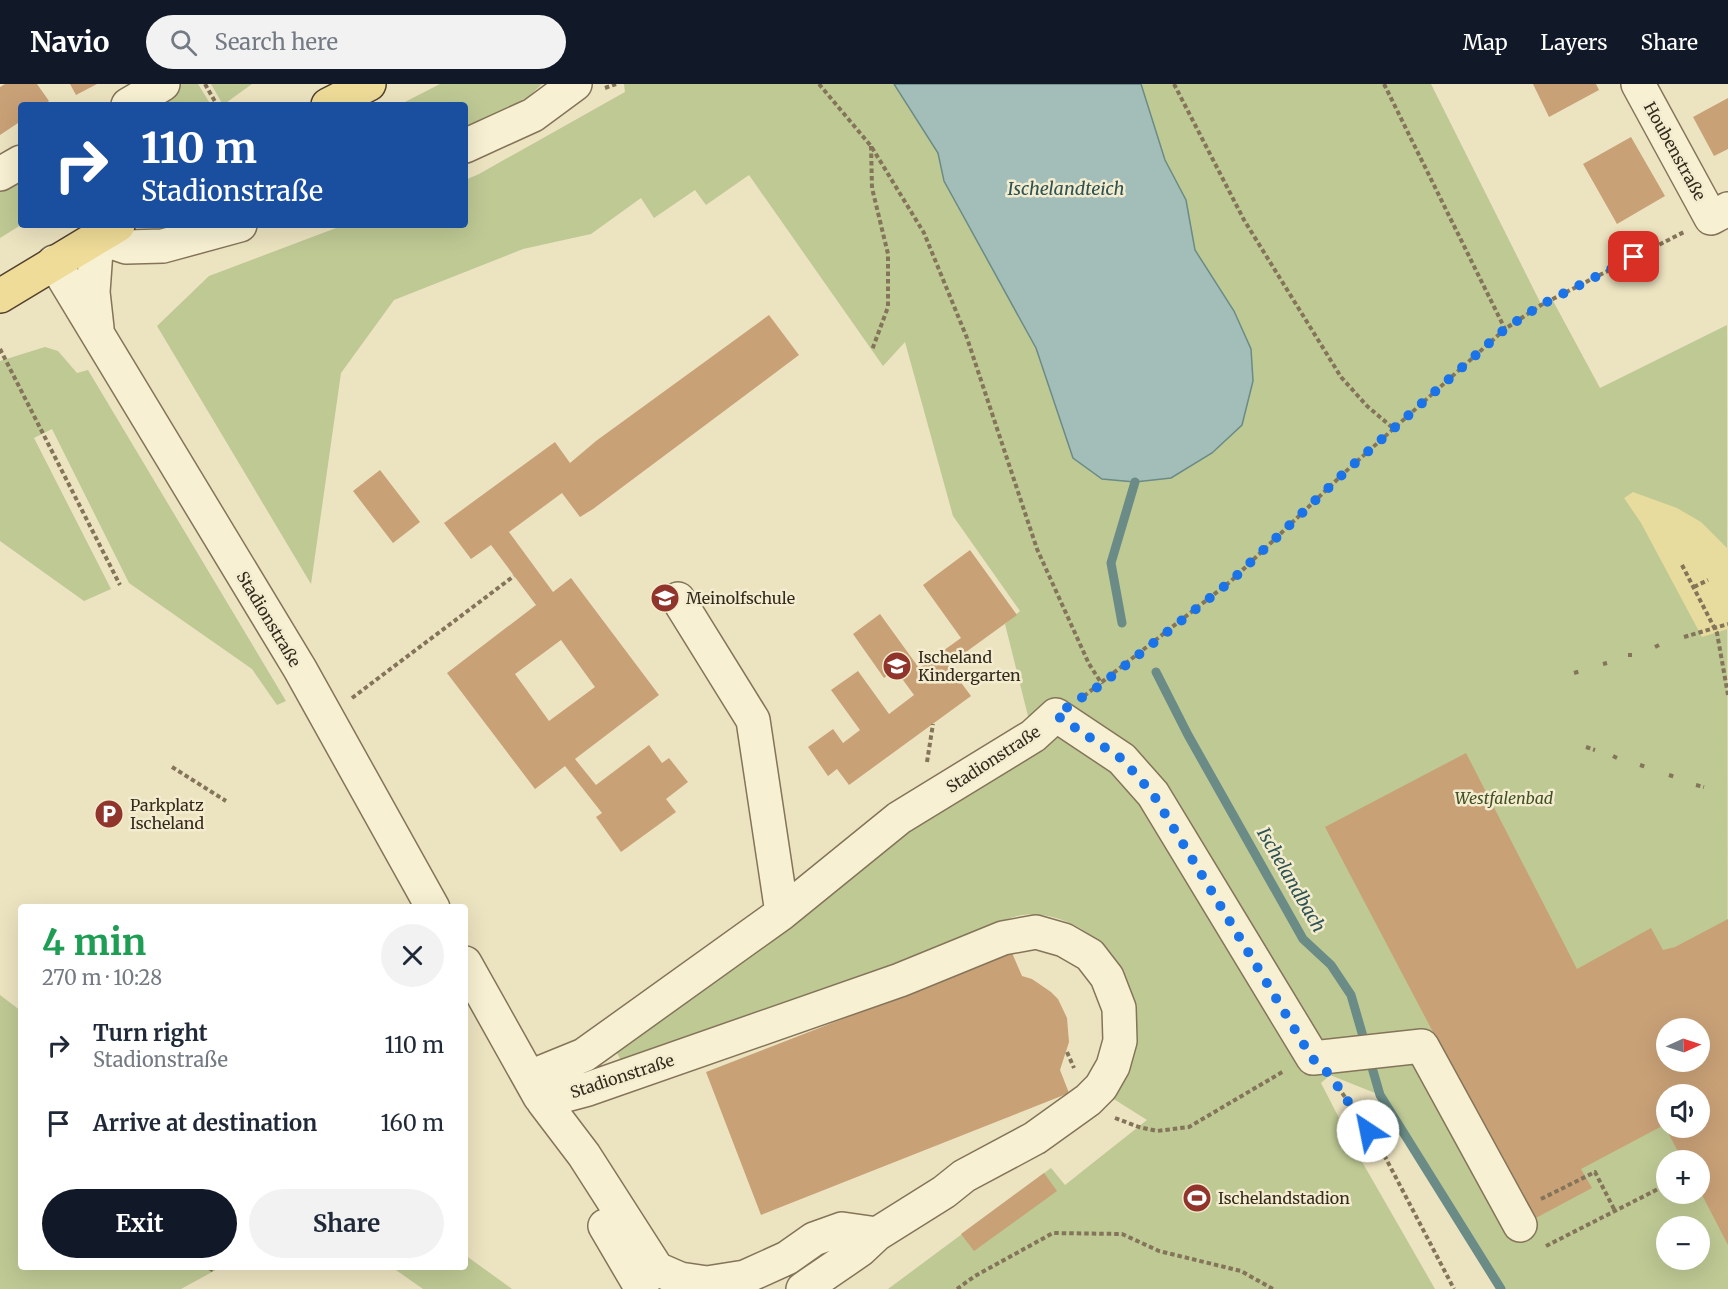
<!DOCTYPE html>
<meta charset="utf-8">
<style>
:root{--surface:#fff;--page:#f2f2f3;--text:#1f2937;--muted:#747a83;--accent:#111827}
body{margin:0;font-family:Merriweather,serif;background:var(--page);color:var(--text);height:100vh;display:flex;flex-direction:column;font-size:22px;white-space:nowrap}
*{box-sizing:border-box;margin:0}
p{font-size:20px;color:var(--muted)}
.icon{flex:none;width:33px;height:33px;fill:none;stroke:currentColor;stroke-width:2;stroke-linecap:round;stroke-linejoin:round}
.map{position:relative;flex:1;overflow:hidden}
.sheet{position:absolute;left:18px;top:820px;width:450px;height:366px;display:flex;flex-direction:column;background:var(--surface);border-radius:6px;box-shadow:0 6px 24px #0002}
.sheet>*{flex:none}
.banner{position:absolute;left:18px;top:18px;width:450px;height:126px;border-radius:6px;box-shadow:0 6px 24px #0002;background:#1a4fa0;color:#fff;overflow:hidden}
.needle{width:39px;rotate:87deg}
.tools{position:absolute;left:1656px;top:934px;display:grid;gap:12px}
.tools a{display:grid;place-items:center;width:54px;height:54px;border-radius:50%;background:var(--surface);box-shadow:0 6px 24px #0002;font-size:30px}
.pin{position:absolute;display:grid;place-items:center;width:51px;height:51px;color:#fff;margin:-26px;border-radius:12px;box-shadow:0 3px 9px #0006}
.me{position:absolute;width:66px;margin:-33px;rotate:326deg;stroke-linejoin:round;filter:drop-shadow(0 0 4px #0008)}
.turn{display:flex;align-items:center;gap:21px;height:126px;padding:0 24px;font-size:27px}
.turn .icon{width:78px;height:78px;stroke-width:2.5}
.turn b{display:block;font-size:42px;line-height:51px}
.round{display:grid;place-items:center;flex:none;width:63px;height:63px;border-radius:32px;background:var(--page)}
.headline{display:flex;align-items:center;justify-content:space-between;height:102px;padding:0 24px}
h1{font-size:36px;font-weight:700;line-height:45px;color:#1e9e55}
.button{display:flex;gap:12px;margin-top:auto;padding:12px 24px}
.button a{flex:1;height:69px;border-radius:36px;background:var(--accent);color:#fff;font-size:24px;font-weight:700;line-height:69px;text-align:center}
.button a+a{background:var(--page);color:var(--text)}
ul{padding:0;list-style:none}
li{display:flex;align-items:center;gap:18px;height:78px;padding:0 24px}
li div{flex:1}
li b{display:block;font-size:22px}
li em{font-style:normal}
header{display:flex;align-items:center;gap:36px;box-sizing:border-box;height:84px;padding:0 30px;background:var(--accent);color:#fff}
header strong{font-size:28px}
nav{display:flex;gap:33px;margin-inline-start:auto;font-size:21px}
.search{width:420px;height:54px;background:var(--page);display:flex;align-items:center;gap:15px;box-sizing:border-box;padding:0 21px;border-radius:33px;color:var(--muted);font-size:22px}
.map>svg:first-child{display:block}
.green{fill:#bec994;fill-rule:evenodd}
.sand{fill:#e7db9d}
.water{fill:#a3beb9;stroke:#6a8b86;stroke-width:1.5}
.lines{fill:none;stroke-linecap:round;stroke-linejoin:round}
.stream{stroke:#6a8b86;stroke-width:9}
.building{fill:#c9a177;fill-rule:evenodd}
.minor-casing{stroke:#847459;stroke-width:36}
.major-casing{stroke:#52422d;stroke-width:36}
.path{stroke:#847459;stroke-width:4;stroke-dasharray:4.5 3;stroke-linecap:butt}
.minor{stroke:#f7f0d2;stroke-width:33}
.major{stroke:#efdc98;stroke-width:33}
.route{stroke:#1a73e8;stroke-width:10;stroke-dasharray:0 18}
.labels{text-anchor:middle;stroke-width:5;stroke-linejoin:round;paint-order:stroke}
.street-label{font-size:16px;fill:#342a1d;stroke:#f4eccf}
.poi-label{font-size:16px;fill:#342a1d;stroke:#f4eccf;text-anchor:start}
.park-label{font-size:16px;font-style:italic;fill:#415024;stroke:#f4eccf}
.water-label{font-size:18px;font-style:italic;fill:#2c5253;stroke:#f4eccf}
</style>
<header>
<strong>Navio</strong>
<div class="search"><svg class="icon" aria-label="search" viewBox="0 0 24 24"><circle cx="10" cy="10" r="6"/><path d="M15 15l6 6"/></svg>Search here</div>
<nav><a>Map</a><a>Layers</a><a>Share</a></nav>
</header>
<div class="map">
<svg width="1728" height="1205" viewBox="0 0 1728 1205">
<rect width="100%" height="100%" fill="#ece3c0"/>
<path class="green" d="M182,0h16l13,21h-66z
M211,0h41l-29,21z
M440,0h102l-14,13 -63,35v-27h-66z
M624,0h270l44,69 6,28 92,167 37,110 180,-77 -2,-32 -17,-38 -39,-61 -9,-50 -21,-40 -24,-76h290l110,220 11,-5 48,89 127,-63 1,964h-227l-121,-194 -50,-20 -9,8 36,70 78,136h-547l163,-121 14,17 82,-65 -38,-24c8,-15 25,-41 26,-57 7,-64 -46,-130 -112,-124 -10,1 -21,7 -30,11 -22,9 -44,19 -67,28 -100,38 -201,76 -301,114l-8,-15 165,-140 251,-177 -28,-112 15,-13 -67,-95 -48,-174 -22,24 -134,-191 -43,30 -11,-15 -41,28 -13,-20 -50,36 -68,15 -129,51 -53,73 -30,211 -154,-258 52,-50 135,-51h121v-45l14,-6 146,-82zM1666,945h34v33h-34zM1666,1011h34v33h-34zM1666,1077h34v33h-34zM1666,1143h34v33h-34z
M21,90v51l-21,13v-52z
M45,263l13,4 19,22 11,-3 198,331 -9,4 -25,-36 -123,-86 -77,-154 -18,9 77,151 -27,12 -84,-60v-180z
M0,911l21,16v257h197l-4,3 -33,18h-181z
M465,1171l47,34h-89l-30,-21h72z"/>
<path class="sand" d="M1633,408l44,16 24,14 27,27v80l-26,8 -61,-114 -17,-25z"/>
<path class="water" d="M894,0h247l24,76 21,40 9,50 39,61 17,38 2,32 -11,44 -30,28 -41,25 -36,4 -33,-3 -29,-21 -37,-110 -92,-167 -6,-28z"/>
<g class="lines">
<path class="stream" d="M1122,539l-11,-60 24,-81
M1156,588l32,63 115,204 28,26 20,30 29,100 121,194"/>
</g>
<path class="building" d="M5,0h32l12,17 -6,4h-22v16l-21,14v-48z
M70,0h27l-21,11z
M1533,0h63l3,6 -50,27z
M1728,14v51l-14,7 -21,-39z
M1631,53l34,59 -48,28 -34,-60z
M769,231l30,40 -206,154 -13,8 -18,-24 -53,39 44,60 18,-14 88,117 -84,64 21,26 53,-40 13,18 7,-5 19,24 -22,17 10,13 -55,40 -25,-35 6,-4 -37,-47 -30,23 -88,-116 89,-68 -45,-60 -20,14 -27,-36 111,-81 15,21 26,-22zM561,556l34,47 -46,34 -34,-47z
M380,386l40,52 -27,21 -40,-52z
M970,466l47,65 -69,50 23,31 -122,89 -12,-16 -9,7 -20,-29 25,-18 10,14 17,-13 -29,-40 27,-19 31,43 25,-19 -19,-26 -11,9 -31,-44 27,-20 39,54 42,-30 -38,-53z
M1466,669l111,216 74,-41 12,22 12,-3 53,-28v326l-28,-54v-30h-17l-19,-36 -83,44 11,19 -60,32 -207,-393zM1666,945h34v33h-34zM1666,1011h34v33h-34z
M1012,869l10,23 10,3 19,13 7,7 9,19 2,24 -9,28 9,23 -308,122 -55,-143z
M1044,1089l13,18 -83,60 -13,-17z"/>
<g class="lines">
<g class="minor-casing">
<path id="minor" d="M1638,0l73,134 17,-9
M128,21l35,-21
M465,62l68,-31 42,-31
M0,90l21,-12
M54,178l246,407 133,239
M97,244l-4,-36 4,-55 29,10 37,-1 77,-21
M678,515l75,121 29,193
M465,879l75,134
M530,993l54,-22 198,-142 117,-95 134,-82 23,-21 66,44 31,35 160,264 109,-12 98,179
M543,1017l45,-12 312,-109 103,-42 33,-6 28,8 26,15 17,22 12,31 1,33 -7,25 -12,21 -13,13 -53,38 -71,38 -20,16 -67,42 -17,16 -57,39
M543,1017l41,54 73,114 23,10 27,4 38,-6 42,-19 27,-19 28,-10 35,5
M605,1142l37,63"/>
</g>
<g class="major-casing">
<path id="major" d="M328,21l41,-21
M0,212l118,-71"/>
</g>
<path class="path" d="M205,0l12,21
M819,0l52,62 53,87 43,105 70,211 52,115 13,20
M1174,0l70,136 97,157 26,29 27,23
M1384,0l121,245
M605,4l11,-4
M871,62l1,42 16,66v53l-16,43
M0,265l120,236
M1682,481l35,68 11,62
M1694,503l14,-7
M1684,553l44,-13
M1655,563l4,-2
M1628,571h4
M1603,580l4,-1
M1574,589l7,-2
M1084,612l147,-115 113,-108 161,-144 36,-24 143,-73
M352,614l162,-122
M1586,663l9,3
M1613,672l4,2
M927,678l6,-38
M1640,681l6,2
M172,683l54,34
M1669,691l6,2
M1696,701l8,2
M1067,968l7,16
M1338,1003l43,62 73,140
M1115,1034l24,9 18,4 32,-4 95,-56
M1541,1115l54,-27 20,39
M1546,1162l120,-61
M209,1184l5,3
M957,1205l18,-13 78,-43 69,1 37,17 82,20 32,18"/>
<use href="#minor" class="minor"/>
<use href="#major" class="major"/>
</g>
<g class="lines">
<path class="route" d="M1368,1047l-38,-56 -18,-17 -159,-264 -31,-35 -66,-44 46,-31 129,-103 113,-108 161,-144 36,-24 93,-48"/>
</g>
<defs>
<g id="school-disc" transform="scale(1.5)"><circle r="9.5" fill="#91342b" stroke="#f4eccf"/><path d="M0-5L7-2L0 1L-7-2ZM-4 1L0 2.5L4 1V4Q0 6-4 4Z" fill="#fff"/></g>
<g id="parking-disc" transform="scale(1.5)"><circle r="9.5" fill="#91342b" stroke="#f4eccf"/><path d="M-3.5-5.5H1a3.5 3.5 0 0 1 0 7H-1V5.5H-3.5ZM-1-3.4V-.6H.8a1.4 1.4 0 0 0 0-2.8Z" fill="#fff"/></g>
<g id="stadium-disc" transform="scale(1.5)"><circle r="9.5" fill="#91342b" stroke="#f4eccf"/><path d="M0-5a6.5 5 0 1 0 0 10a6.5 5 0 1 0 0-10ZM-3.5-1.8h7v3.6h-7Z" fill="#fff"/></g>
</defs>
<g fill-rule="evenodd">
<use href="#school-disc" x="665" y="514"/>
<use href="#school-disc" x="897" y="582"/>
<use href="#parking-disc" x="109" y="730"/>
<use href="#stadium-disc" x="1197" y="1114"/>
</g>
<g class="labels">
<g class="street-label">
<text transform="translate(1675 67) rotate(61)" y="6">Houbenstraße</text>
<text transform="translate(269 535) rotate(59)" y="6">Stadionstraße</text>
<text transform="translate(993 675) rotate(-33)" y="6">Stadionstraße</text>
<text transform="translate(622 992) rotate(-18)" y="6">Stadionstraße</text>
</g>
<g class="poi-label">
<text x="686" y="520">Meinolfschule</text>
<text x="918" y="579">Ischeland<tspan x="918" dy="18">Kindergarten</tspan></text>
<text x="130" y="727">Parkplatz<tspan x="130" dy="18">Ischeland</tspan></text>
<text x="1218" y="1120">Ischelandstadion</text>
</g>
<g class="park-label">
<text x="1504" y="720">Westfalenbad</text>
</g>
<g class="water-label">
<text x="1066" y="111">Ischelandteich</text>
<text transform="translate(1291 796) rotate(60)" y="6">Ischelandbach</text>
</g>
</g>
</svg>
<div class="tools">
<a><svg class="needle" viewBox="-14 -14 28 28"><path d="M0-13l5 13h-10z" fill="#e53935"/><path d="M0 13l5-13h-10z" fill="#747a83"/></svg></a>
<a><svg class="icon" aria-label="sound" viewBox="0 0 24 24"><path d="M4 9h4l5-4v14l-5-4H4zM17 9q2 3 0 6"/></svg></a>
<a>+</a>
<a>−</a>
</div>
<div class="pin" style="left:1634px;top:173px;background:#d93025"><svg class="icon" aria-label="arrive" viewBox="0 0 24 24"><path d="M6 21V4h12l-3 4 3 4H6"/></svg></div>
<svg class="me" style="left:1368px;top:1047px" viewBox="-20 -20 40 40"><circle r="19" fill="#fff"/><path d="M0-13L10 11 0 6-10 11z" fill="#1a73e8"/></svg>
<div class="banner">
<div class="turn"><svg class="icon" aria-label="right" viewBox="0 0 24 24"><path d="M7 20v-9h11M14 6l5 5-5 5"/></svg><div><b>110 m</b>Stadionstraße</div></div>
</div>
<section class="sheet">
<div class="headline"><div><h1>4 min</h1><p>270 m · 10:28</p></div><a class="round"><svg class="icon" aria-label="close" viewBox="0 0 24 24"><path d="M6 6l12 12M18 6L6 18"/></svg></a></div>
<ul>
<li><svg class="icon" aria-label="right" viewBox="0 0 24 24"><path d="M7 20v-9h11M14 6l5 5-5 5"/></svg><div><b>Turn right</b><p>Stadionstraße</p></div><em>110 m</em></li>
<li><svg class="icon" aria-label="arrive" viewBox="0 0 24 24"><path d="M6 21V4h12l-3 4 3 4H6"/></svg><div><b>Arrive at destination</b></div><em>160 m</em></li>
</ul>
<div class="button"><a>Exit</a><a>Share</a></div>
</section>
</div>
